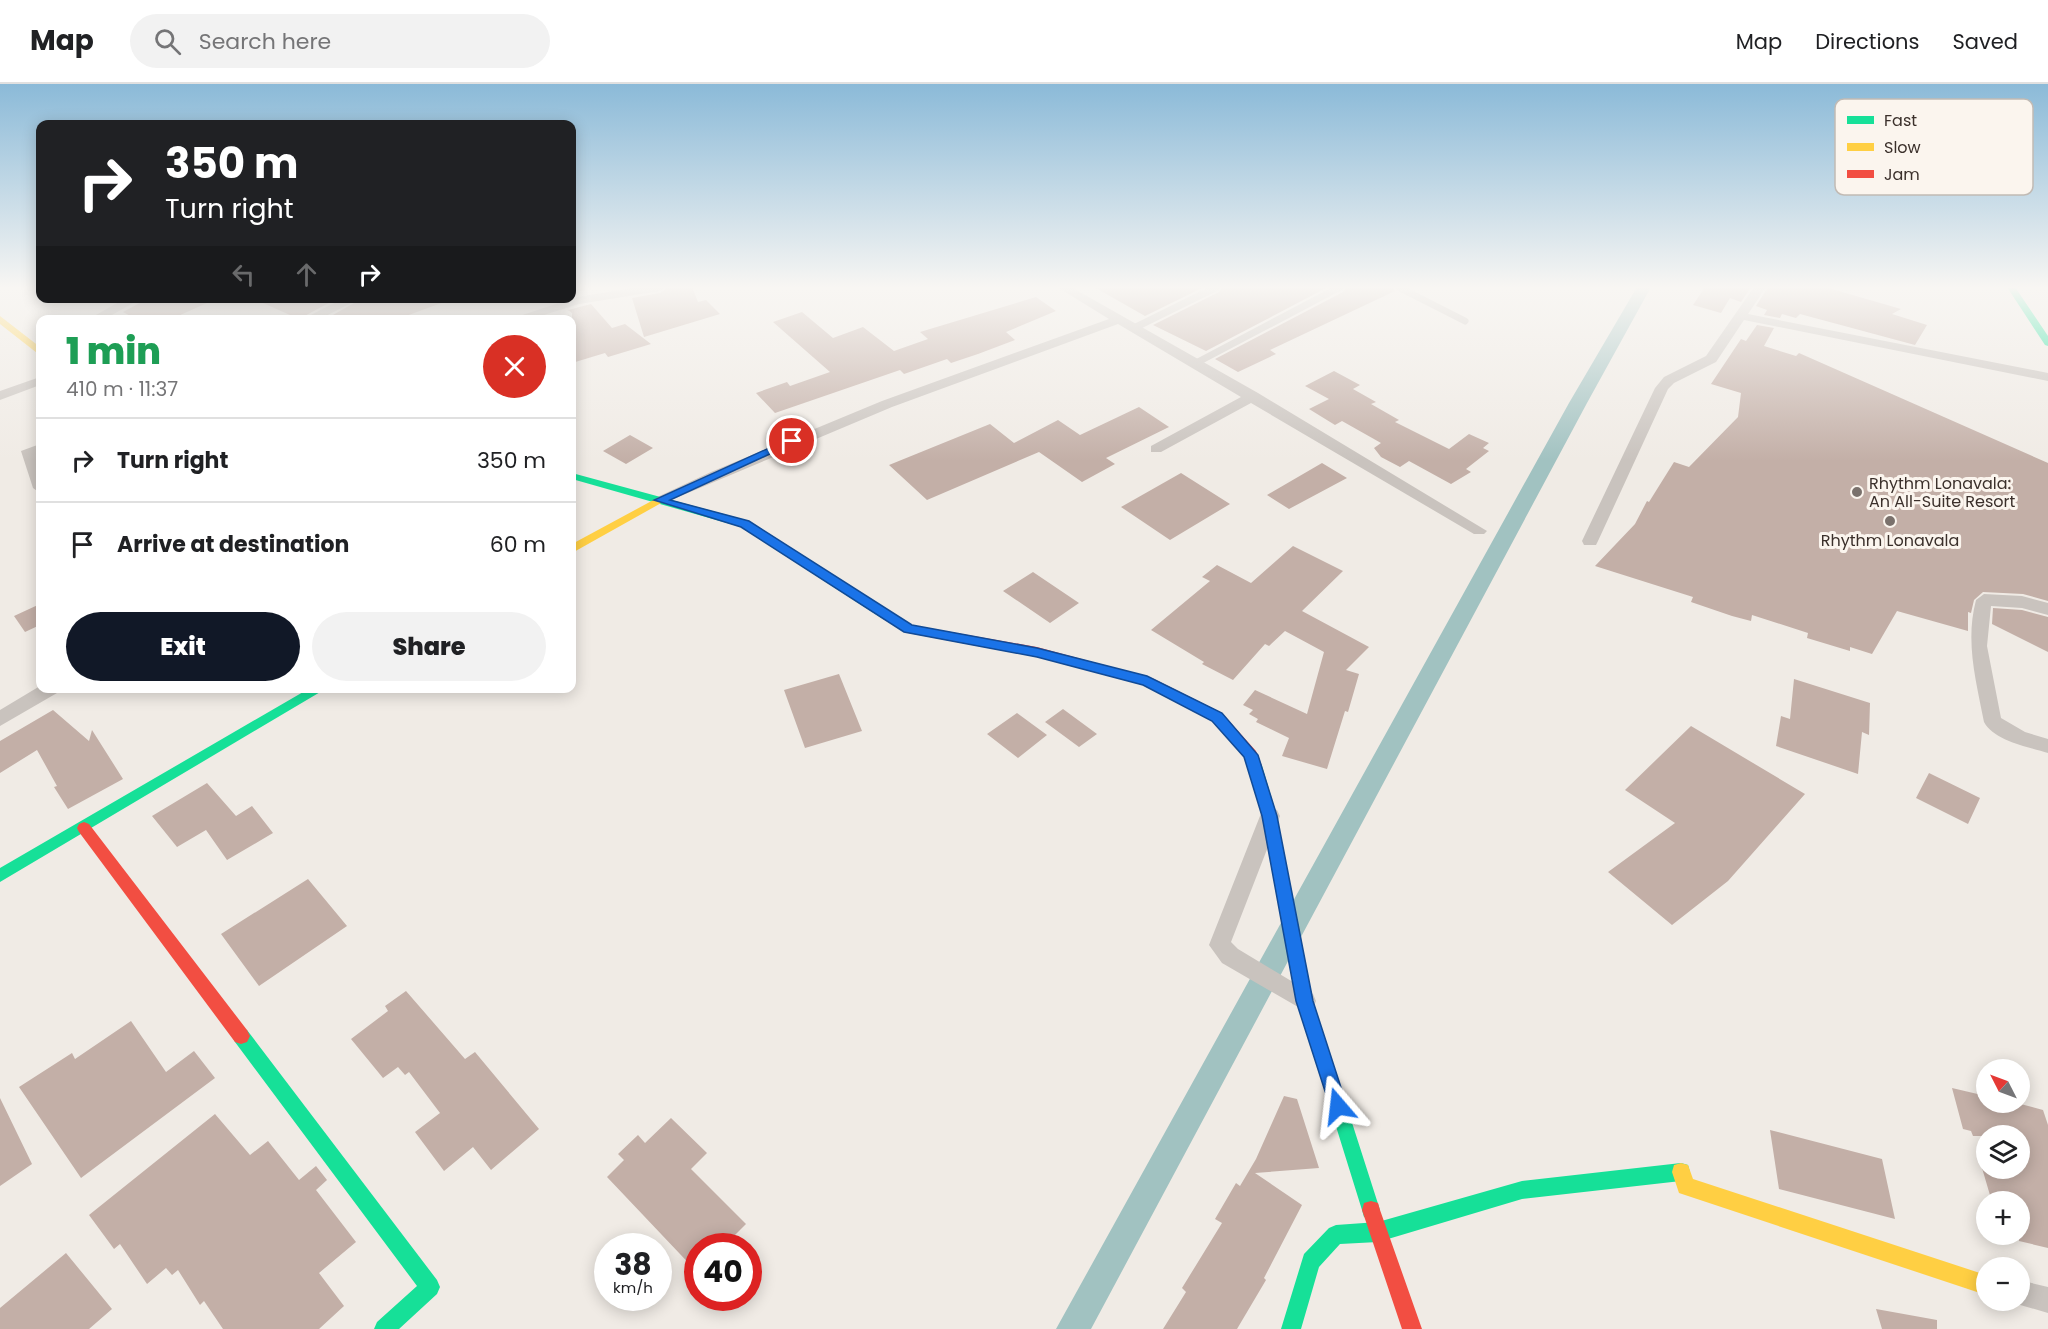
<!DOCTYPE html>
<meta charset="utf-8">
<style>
:root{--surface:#fff;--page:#f2f2f2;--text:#202124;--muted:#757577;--line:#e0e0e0;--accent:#111827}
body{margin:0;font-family:Poppins,sans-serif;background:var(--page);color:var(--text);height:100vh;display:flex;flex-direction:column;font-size:22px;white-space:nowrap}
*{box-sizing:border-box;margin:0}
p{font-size:20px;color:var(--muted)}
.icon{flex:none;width:33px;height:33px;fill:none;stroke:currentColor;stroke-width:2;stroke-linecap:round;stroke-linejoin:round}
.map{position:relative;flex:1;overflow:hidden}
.panel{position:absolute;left:36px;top:231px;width:540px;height:378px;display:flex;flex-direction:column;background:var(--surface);border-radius:12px;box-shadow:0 3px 15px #0003}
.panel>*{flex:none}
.top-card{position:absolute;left:36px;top:36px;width:540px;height:183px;border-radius:12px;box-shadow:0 3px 15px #0003;background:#202124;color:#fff;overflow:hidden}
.needle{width:39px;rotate:312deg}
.controls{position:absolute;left:1976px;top:975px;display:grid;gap:12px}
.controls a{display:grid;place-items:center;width:54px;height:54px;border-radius:50%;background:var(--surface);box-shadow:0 3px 15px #0003;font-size:30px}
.speed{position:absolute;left:594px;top:1149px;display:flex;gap:12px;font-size:30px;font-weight:700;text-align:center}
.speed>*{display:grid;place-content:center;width:78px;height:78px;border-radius:50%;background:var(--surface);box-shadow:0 3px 15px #0003;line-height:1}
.speed small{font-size:15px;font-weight:400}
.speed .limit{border:9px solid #d22;background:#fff;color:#111}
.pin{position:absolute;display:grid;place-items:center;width:51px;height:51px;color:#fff;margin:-26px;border:3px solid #fff;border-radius:50%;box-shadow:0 2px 6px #0007}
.me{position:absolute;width:66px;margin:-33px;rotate:343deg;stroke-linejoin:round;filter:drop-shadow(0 0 4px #0008)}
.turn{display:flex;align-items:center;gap:21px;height:126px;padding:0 30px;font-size:27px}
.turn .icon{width:78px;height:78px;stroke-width:2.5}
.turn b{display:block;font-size:42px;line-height:51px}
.lanes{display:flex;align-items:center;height:57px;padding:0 30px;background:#0003;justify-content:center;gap:30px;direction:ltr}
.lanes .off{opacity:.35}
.round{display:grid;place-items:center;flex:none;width:63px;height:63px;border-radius:32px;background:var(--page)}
.head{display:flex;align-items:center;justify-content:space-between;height:102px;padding:0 30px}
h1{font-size:36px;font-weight:800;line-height:45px;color:#1e9e55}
.cta{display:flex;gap:12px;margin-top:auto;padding:12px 30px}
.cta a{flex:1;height:69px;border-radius:36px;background:var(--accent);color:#fff;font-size:24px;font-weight:800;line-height:69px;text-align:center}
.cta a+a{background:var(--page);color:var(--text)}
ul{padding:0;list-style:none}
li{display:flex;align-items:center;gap:18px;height:84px;padding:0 30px;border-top:2px solid var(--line)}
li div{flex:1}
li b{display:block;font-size:22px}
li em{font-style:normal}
header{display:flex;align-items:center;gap:36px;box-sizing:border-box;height:84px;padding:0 30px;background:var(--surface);border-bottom:2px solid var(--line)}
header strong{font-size:28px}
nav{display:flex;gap:33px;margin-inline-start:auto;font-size:21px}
.search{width:420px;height:54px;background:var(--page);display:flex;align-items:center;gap:15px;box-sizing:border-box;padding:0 21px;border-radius:33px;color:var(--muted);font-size:22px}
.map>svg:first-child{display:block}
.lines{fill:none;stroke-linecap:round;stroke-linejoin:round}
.canal{fill:#a1c2c1;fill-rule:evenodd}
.building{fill:#c3afa7}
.lane{stroke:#c9c3be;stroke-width:7}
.street{fill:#c9c3be;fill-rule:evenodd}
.fast{fill:#16e098;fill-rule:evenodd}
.slow{fill:#ffcf43;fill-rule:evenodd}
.jam{fill:#f24e42;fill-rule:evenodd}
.route{fill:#1a73e8;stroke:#114b97;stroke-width:1.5}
.poi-dot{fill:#7a716c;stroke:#fbf5ee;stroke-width:2}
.labels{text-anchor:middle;stroke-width:6;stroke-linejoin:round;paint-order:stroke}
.poi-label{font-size:16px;fill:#3b302b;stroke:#fbf5ee;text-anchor:start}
.key{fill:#fbf5ee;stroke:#c1bab4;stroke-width:1.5}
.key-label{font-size:16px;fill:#3b302b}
</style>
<header>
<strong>Map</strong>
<div class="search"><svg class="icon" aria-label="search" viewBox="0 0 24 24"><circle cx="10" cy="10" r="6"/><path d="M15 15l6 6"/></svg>Search here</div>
<nav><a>Map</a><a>Directions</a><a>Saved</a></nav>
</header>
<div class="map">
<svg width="2048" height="1245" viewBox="0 0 2048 1245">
<rect width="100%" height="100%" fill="#f0ebe5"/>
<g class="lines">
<path class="canal" d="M1637,203h14l-64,116 -496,926h-35l513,-926z"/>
</g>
<path class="building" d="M668,203h24l6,15 8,-2 14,14 -76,23 -12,-39 28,-5z
M1094,203h110l-59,29z
M1223,203h105l-122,64 -53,-26 66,-33z
M1346,203h46l3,4 -125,59 6,4 -38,18 -23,-13 128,-67z
M1705,203h46l-10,15 -11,-4 -9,15 -28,-8z
M1768,203h57l76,22 -9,5 35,11 -12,20 -115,-31 -4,4 -14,-4 -2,4 -16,-3 3,-5 -11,-4z
M1036,213l20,14 -50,21 9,8 -37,14 -27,9 -4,-4 -43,15 -4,-4 -125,43 -19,-20 31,-11 3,4 40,-14 -57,-50 29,-10 31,26 30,-11 31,24 34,-12 -8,-7z
M149,214h10l8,4 10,-4 39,1 -47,21h-31l-15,-8z
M252,214h86l-39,21z
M363,214h83l1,3 -52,19h-71z
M591,220l21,24 13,-4 26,20 -43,13 -3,-4 -33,10v-50l-4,-3z
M1757,241l17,3 -10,18 32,10 3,-3 249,110v138l-25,-7 -40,-2 -9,8 -3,13 -3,-1v19l-71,-20 -25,43 -22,-7v4l-43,-13 1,-5 -56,-18 -1,6 -19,-5 -41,-14 2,-5 -98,-31 40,-42 12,-23 2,1 25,-40 15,5 49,-50 3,-24 -30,-9 30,-45 5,2z
M1334,287l26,14 -7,4 23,13 -5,2 28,16 -4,2 54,27 20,-15 20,9 -6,5 6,3 -23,18 5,3 -20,12 -42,-23 -9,6 -19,-10 -7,-9 7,-5 -39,-22 -7,4 -26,-16 20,-10 -24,-13z
M1139,323l30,20 -63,31 9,6 -33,18 -43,-30 -112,48 -38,-35 101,-41 24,19 44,-23 22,15z
M630,351l23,13 -27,16 -23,-13z
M1322,379l25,15 -58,31 -22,-14z
M1181,389l49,31 -60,36 -49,-33z
M1293,462l50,25 -41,40 67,36 -23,23 13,4 -11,38 -3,-1 -18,58 -45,-13 7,-18 -33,-16 2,-3 -9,-5 4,-4 -10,-5 12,-15 52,24 17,-62 -39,-21 -16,15 -4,-2 -32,36 -31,-16 2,-2 -53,-32 59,-49 -8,-4 15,-12 34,18z
M1033,488l46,31 -29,20 -47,-32z
M40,520v21l-15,7 -11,-16z
M1993,524l29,2 26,7v35l-56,-28z
M839,590l23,57 -57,17 -21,-58z
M1794,595l76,24 -1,32 -7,-3 -4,42 -82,-28 5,-30 9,3z
M1063,625l34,25 -18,13 -34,-25z
M53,626l36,31 3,-11 31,49 -55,30 -14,-22 3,-1 -20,-36 -37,23v-32z
M1017,629l30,22 -29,23 -31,-24z
M1691,642l114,68 -77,87 -56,44 -64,-53 67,-49 -50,-33z
M1929,689l51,25 -12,26 -52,-26z
M207,699l29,33 16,-10 21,27 -46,27 -21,-30 -29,17 -25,-31z
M308,795l39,47 -88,60 -38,-52z
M406,907l59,68 10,-7 64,77 -48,41 -18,-23 -29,24 -29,-39 25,-19 -31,-41 -4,3 -7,-8 -15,11 -32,-39 37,-28 -3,-5z
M131,937l35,51 28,-21 21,27 -134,100 -62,-91 53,-34 3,6z
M1952,1004l34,8v6h27l30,8 5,15v123l-29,-7v-39h-27l-10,-34h37v-32h-46l-2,-5 -8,-2z
M1284,1012l13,3 22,69 -64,5 47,32 -38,73 2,2 -29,49h-74l23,-37 -4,-4 40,-65 -7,-4 21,-36 4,3 16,-27z
M0,1014l32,66 -32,22z
M215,1030l35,41 18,-14 31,39 17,-14 11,14 -11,10 40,52 -37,31 25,33 -25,23h-96l-19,-28 -4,4 -22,-35 -6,5 -6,-7 -19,16 -27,-40 -6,5 -25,-34z
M671,1034l36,35 -16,16 55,55 -22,22h-26v27l-91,-96 17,-17 -6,-6 20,-19 7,8z
M1770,1046l112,29 13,60 -116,-30z
M66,1169l46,56 -23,20h-89v-21z
M1876,1225l61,11v9h-55z"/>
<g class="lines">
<path class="lane" d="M1398,203l67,34
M1134,244l83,-41
M1196,279l144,-76"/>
<path class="street" d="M639,203h27l-6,4 -81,13 -51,16h-21l70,-23z
M1057,203h14l187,106 229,138 -3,3h-10l-223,-131 -90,49h-10v-6l90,-49 -123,-73 -226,83 -228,96h-10l-3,-3 60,-28 171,-71 227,-82z
M1754,203h12l-18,27 300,59v8l-304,-61 -28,42 -42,21 -6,6 -70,152 -2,4h-12l-2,-4 73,-153 9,-11 42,-21z
M126,214h16l-39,22h-16z
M344,214h17l-43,22h-17z
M40,293v8l-40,15v-9z
M40,360v8l-4,1 4,14v26l-7,-5 -12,-37z
M1984,510l38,2 26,7v12l-26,-7 -31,-2 -4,40 14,72 24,14 23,7v14c-19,-6 -54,-12 -64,-31 -8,-42 -19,-80 -8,-122z
M40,602v2h20l-3,5 -57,33v-16z
M1270,724l7,2 3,6 -49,126 7,7 75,45 3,7 -3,7 -8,3 -83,-48 -13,-18 51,-129 3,-6z
M2019,1196l29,7v26l-38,-11 9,-2z"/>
<path class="fast" d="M2007,203h8l33,49v10l-3,-1z
M572,389l177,48 144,95 -6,4 -4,-1 -142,-92 -169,-48z
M310,604h17l-327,194v-14z
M1255,676l5,2 2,4 15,50 36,185 67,209 -2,7 -7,2 -7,-2 -2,-7 -65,-209 -34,-185 -15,-50 2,-4z
M241,944l6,2 190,250 3,7 -3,7 -38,35h-25l3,-7 40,-36 -182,-244 -3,-6 3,-6z
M1681,1079l7,2 2,7 -2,7 -7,2 -159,18 -144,43 -38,2 -21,23 -18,62h-20l23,-75 25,-26 7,-3 42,-3 144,-41z"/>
<path class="slow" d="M0,232l40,31v7l-3,-1 -37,-29z
M659,413l6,3 -2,2 -91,51v-9z
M1681,1079l7,2 5,14 293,96v20l-307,-102 -7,-21 2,-7z"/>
<path class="jam" d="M887,528l24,13 126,22 115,31 70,35 34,38 6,15 -2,4h-10l-5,-12 -33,-37 -69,-36 -106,-28 -129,-24 -25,-14 -2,-3 2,-3z
M84,738l5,2 158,206 3,6 -3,6 -6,2 -6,-2 -156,-210 -2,-4 2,-4z
M1371,1117l7,2 2,7 42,119h-20l-40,-119 2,-7z"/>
</g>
<linearGradient id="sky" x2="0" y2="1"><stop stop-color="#8bbad8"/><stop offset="0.54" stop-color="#f8f6f3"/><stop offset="1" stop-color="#f8f6f3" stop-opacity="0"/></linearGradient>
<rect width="2048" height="377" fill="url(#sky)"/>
<path class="route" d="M789,355l9,2 -128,59 79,21 163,104 125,23 110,28 75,37 36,42 19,61 36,185 34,105 -2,7 -7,2 -6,-2 -36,-112 -34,-185 -18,-59 -32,-36 -69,-36 -106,-28 -133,-25 -163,-105 -87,-27z"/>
<g class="poi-dot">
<circle cx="1857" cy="408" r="6"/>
<circle cx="1890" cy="437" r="6"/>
</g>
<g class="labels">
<g class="poi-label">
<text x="1869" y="405">Rhythm Lonavala:<tspan x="1869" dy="18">An All-Suite Resort</tspan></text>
<text x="1890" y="462" text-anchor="middle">Rhythm Lonavala</text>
</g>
</g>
<rect x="1835" y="15" width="198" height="96" rx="9" class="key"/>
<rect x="1847" y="32" width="27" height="8" fill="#16e098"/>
<rect x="1847" y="59" width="27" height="8" fill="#ffcf43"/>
<rect x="1847" y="86" width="27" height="8" fill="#f24e42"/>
<g class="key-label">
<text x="1884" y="42">Fast</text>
<text x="1884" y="69">Slow</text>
<text x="1884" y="96">Jam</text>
</g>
</svg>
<div class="controls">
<a><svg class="needle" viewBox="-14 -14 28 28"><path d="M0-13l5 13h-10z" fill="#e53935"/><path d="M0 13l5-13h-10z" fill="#757577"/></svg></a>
<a><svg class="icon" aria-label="layers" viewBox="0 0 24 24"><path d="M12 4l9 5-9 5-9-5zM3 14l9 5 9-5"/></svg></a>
<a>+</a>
<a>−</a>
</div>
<div class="speed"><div>38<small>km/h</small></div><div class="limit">40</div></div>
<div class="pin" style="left:792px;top:357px;background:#d93025"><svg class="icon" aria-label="arrive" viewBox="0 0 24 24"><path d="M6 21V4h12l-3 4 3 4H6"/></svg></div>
<svg class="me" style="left:1338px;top:1022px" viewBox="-20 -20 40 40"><path d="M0-17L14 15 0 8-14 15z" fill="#1a73e8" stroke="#fff" stroke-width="4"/></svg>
<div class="top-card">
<div class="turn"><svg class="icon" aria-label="right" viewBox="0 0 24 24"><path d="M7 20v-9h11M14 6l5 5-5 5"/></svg><div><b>350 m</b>Turn right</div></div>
<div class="lanes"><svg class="icon off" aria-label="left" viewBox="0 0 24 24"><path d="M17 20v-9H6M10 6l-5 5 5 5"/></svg><svg class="icon off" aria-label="ahead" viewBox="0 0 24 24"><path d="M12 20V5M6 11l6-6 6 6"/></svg><svg class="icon" aria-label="right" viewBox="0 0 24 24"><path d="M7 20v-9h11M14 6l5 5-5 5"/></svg></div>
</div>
<section class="panel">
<div class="head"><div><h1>1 min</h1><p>410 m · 11:37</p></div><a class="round" style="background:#d93025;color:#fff"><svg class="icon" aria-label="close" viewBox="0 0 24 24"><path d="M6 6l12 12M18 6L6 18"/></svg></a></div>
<ul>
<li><svg class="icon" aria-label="right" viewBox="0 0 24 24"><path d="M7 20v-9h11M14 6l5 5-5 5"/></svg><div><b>Turn right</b></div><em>350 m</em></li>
<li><svg class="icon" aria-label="arrive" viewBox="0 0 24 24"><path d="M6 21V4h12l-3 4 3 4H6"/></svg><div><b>Arrive at destination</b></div><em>60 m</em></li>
</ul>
<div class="cta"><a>Exit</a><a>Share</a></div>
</section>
</div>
